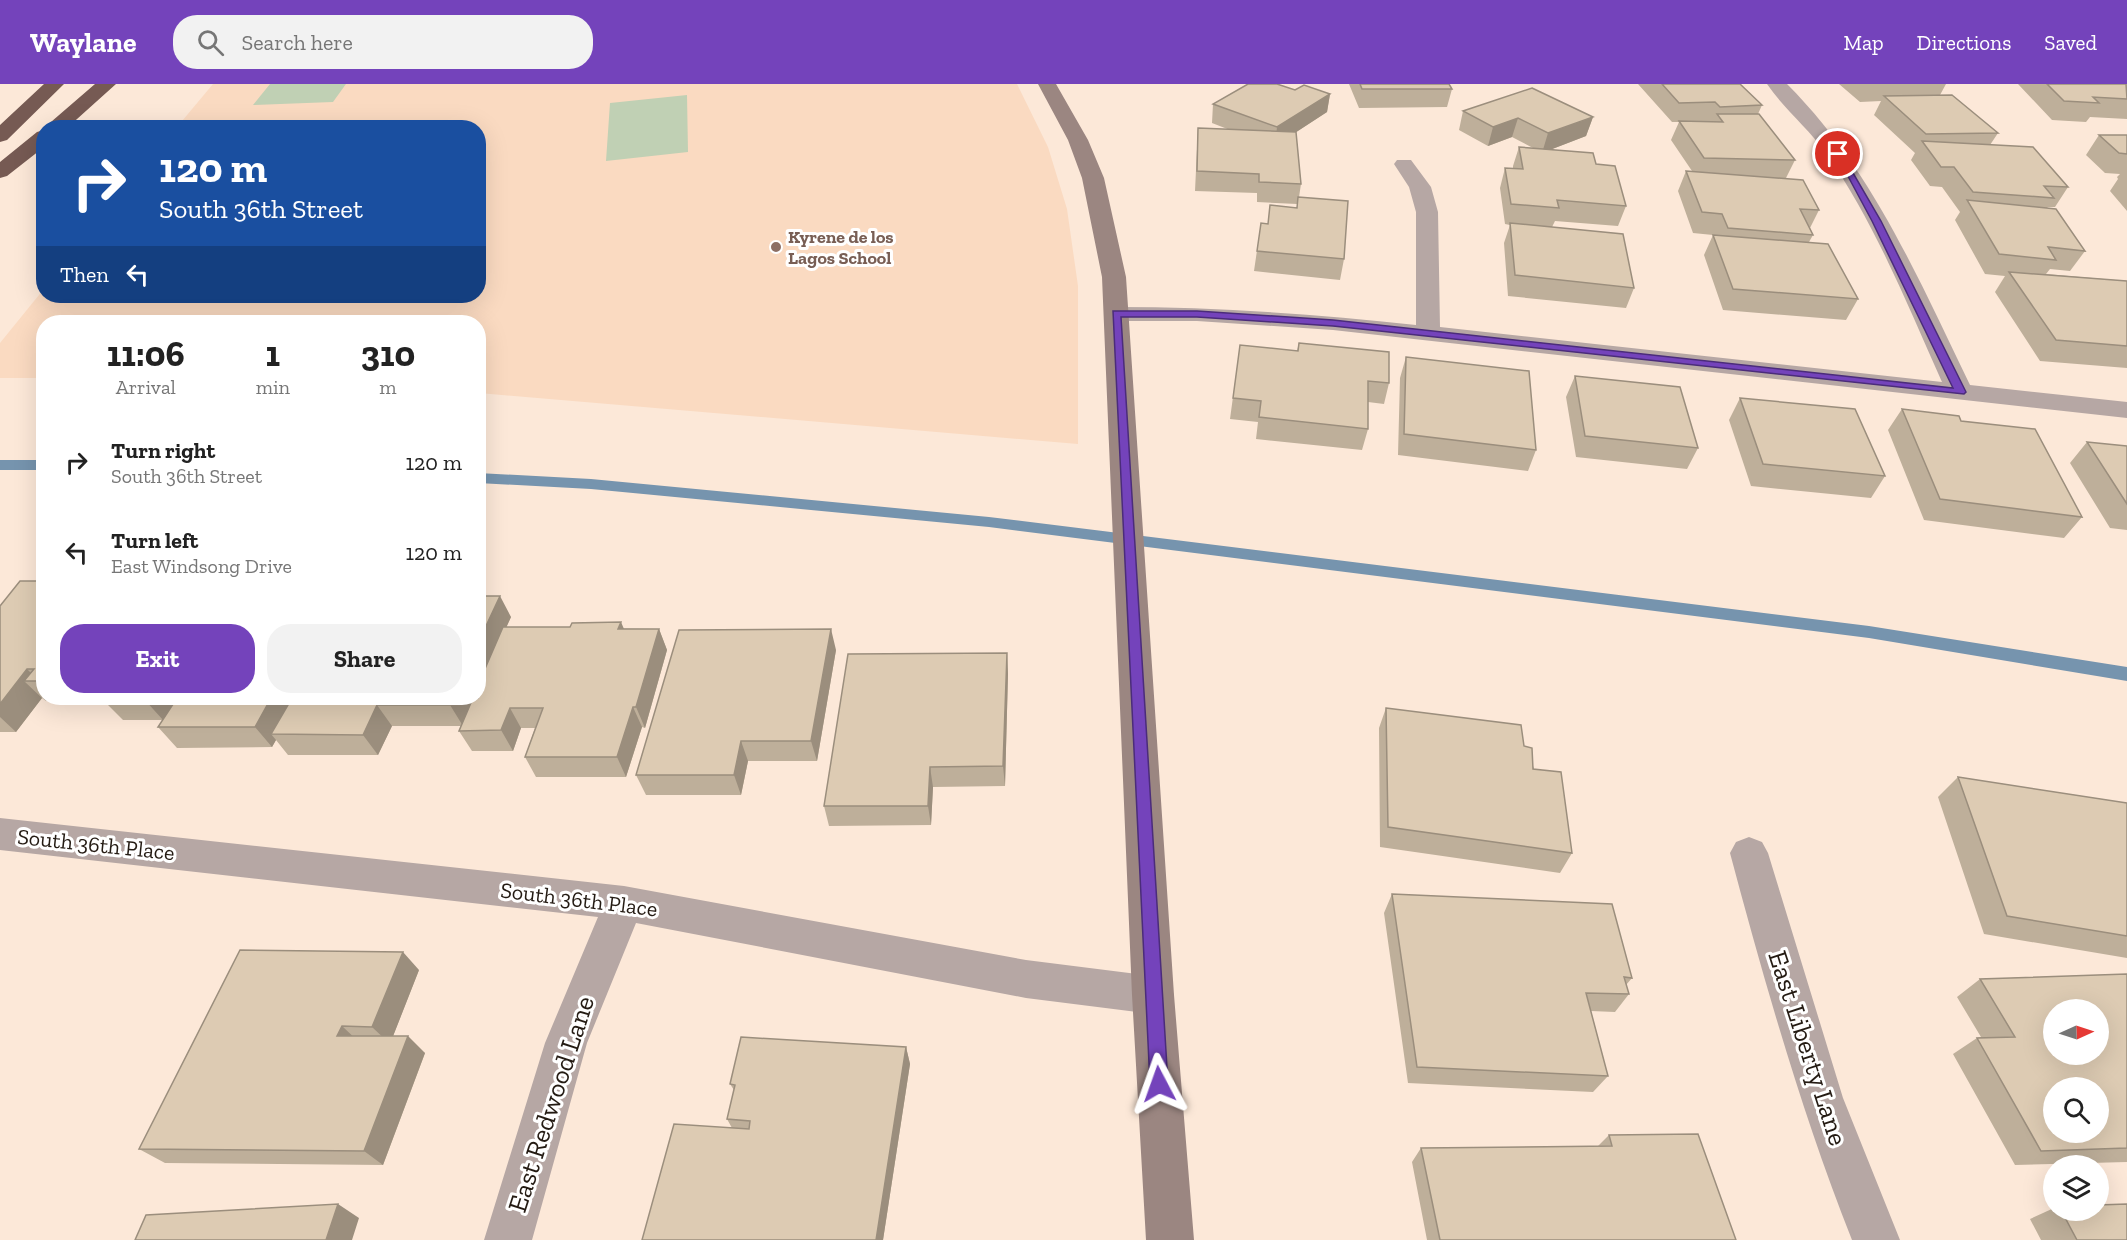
<!DOCTYPE html>
<style>
:root{--surface:#fff;--page:#f2f2f2;--text:#222;--muted:#767676;--accent:#7443bb}
body{margin:0;font-family:"Zilla Slab",serif;background:var(--page);color:var(--text);height:100vh;display:flex;flex-direction:column;font-size:22px;white-space:nowrap}
*{box-sizing:border-box;margin:0}
p{font-size:20px;color:var(--muted)}
.icon{flex:none;width:33px;height:33px;fill:none;stroke:currentColor;stroke-width:2;stroke-linecap:round;stroke-linejoin:round}
.map{position:relative;flex:1;overflow:hidden}
.drawer{position:absolute;left:36px;top:231px;width:450px;height:390px;display:flex;flex-direction:column;background:var(--surface);border-radius:24px;box-shadow:0 6px 24px #0002}
.drawer>*{flex:none}
.hud{position:absolute;left:36px;top:36px;width:450px;height:183px;border-radius:24px;box-shadow:0 6px 24px #0002;background:#1a4fa0;color:#fff;overflow:hidden}
.needle{width:39px;rotate:87deg}
.buttons{position:absolute;left:2043px;top:915px;display:grid;gap:12px}
.buttons a{display:grid;place-items:center;width:66px;height:66px;border-radius:50%;background:var(--surface);box-shadow:0 6px 24px #0002;font-size:30px}
.pin{position:absolute;display:grid;place-items:center;width:51px;height:51px;color:#fff;margin:-26px;border:3px solid #fff;border-radius:50%;box-shadow:0 2px 6px #0007}
.me{position:absolute;width:66px;margin:-33px;rotate:356deg;stroke-linejoin:round;filter:drop-shadow(0 0 4px #0008)}
.turn{display:flex;align-items:center;gap:21px;height:126px;padding:0 24px;font-size:27px}
.turn .icon{width:78px;height:78px;stroke-width:2.5}
.turn b{display:block;font-size:42px;line-height:51px}
.then{display:flex;align-items:center;height:57px;padding:0 24px;background:#0003;gap:12px;font-size:22px}
.eta{display:flex;justify-content:space-evenly;align-items:center;height:102px;text-align:center}
.eta b{font-size:36px;font-weight:800;line-height:42px}
.primary-button{display:flex;gap:12px;margin-top:auto;padding:12px 24px}
.primary-button a{flex:1;height:69px;border-radius:24px;background:var(--accent);color:#fff;font-size:24px;font-weight:800;line-height:69px;text-align:center}
.primary-button a+a{background:var(--page);color:var(--text)}
ul{padding:0;list-style:none}
li{display:flex;align-items:center;gap:18px;height:90px;padding:0 24px}
li div{flex:1}
li b{display:block;font-size:22px}
li em{font-style:normal}
header{display:flex;align-items:center;gap:36px;box-sizing:border-box;height:84px;padding:0 30px;background:var(--accent);color:#fff}
header strong{font-size:28px}
nav{display:flex;gap:33px;margin-inline-start:auto;font-size:21px}
.search{width:420px;height:54px;background:var(--page);display:flex;align-items:center;gap:15px;box-sizing:border-box;padding:0 21px;border-radius:24px;color:var(--muted);font-size:22px}
.map>svg:first-child{display:block}
.built{fill:#fadac1}
.green{fill:#c0d0b4}
.lines{fill:none;stroke-linecap:round;stroke-linejoin:round}
.stream{fill:#7694ae;fill-rule:evenodd}
.street{fill:#b6a7a4;fill-rule:evenodd}
.secondary{fill:#9b8681;fill-rule:evenodd}
.highway{fill:#765a53;fill-rule:evenodd}
.wall{fill:#beaf9a;fill-rule:evenodd}
.shaded-wall{fill:#9b8e7d}
.building{fill:#ddcbb3;stroke:#9b8e7d;stroke-width:1.5;fill-rule:evenodd}
.route{fill:#7443bb;stroke:#4b2c7a;stroke-width:1.5}
.education-dot{fill:#8d6e63;stroke:#fff;stroke-width:2}
.labels{text-anchor:middle;stroke-width:6;stroke-linejoin:round;paint-order:stroke}
.far-education-label{font-size:18px;font-weight:bold;fill:#785e54;stroke:#fff;text-anchor:start}
.street-label{font-size:22px;fill:#241b13;stroke:#fff}
.near-street-label{font-size:27px;fill:#241b13;stroke:#fff}
</style>
<header>
<strong>Waylane</strong>
<div class="search"><svg class="icon" aria-label="search" viewBox="0 0 24 24"><circle cx="10" cy="10" r="6"/><path d="M15 15l6 6"/></svg>Search here</div>
<nav><a>Map</a><a>Directions</a><a>Saved</a></nav>
</header>
<div class="map">
<svg width="2127" height="1156" viewBox="0 0 2127 1156">
<rect width="100%" height="100%" fill="#fce8d8"/>
<path class="built" d="M213,0h804l31,63 19,62 11,77v158l-599,-51 -1,-71h-434l-1,56h-43v-35l43,-53 1,6h434v-168l-301,-1z"/>
<path class="green" d="M270,0h76l-13,18 -80,3z
M687,11l1,57 -82,9 4,-58z"/>
<g class="lines">
<path class="stream" d="M0,376h44v10h-44z
M478,389l113,6 398,38 880,109 258,41v14l-258,-43 -880,-111 -398,-38 -113,-6z"/>
<path class="street" d="M1767,0h20c85,85 131,194 183,301l157,17v16l-794,-88 -136,-9h-81l-9,-2 -3,-5 3,-5 9,-2c100,0 200,7 300,18v-113l-7,-25 -15,-23 3,-4h14l20,27 7,25 2,115 502,55c-35,-78 -67,-159 -116,-229 -18,-25 -42,-44 -59,-69z
M0,734l624,68 402,74 127,16 15,5 6,14 -6,14 -15,5 -127,-16 -390,-75 -49,120 -55,197h-48l61,-197 53,-126 -598,-67z
M1749,753l13,5 6,11 75,245 57,142h-48c-50,-126 -87,-256 -122,-387l6,-11z"/>
<path class="secondary" d="M1038,0h18l32,56 16,38 22,99 48,718 20,245h-48l-14,-245 -30,-718 -20,-99 -14,-38z"/>
<path class="highway" d="M44,0h20l-57,56 -7,2v-17z
M95,0h21l-49,44h-23z
M44,46v17l-37,29 -7,2v-16l37,-30z"/>
</g>
<path class="wall" d="M1349,0h100l3,5 -5,18 -88,1z
M1638,0h102l22,21 -4,9 37,46 -9,18 33,32 -9,18 3,7 -4,7 49,57 -12,21 -123,-10 -19,-55 9,-20 -20,-2 -15,-42 8,-20h6l-21,-31 8,-18h-7zM1686,37h21l1,1z
M1839,0h107l-6,11 58,38 -8,12 78,42 -13,20h-7l-1,1 38,43 -15,20 -20,-2 -4,5 81,7v87l-87,-7 -45,-69 10,-16 -20,-2 -30,-54 5,-8 -18,-25 -12,-1 -19,-26 4,-7 -41,-38 7,-14 -21,1z
M2018,0h109v35l-37,-2 -4,5 -34,-2z
M1295,6l35,4 -3,18 -31,20 5,52 -2,13 45,62 -4,21 -86,-9 7,-48 7,1 2,-19 27,3v-4l-40,-2v-9l-62,-2 3,-63 32,2 -18,-7 1,-19z
M1463,27l130,6 -7,19 -34,13 44,15 30,42 -8,20 -63,-5 -3,6 82,61 -8,20 -118,-12 -4,-53 6,-18 -5,-1 -5,-36 5,-20 8,1v-3l6,-19 14,1 -21,-11 -24,9 -29,-16z
M2099,51h28v76l-17,-20 8,-12 -1,-2 3,-3 -15,-1 -19,-18z
M1299,259l90,40 -5,21 -16,-2v27l-6,21 -106,-11 2,-17 -28,-3 10,-74 57,6z
M1406,273l130,93 -8,21 -130,-16 2,-77z
M1575,292l123,72 -11,21 -111,-12 -10,-60z
M1740,314l145,78 -14,22 -120,-12 -22,-66z
M1902,325l59,12 121,96 -18,21 -140,-18 -36,-90z
M2087,358l40,4v84l-17,-2 -40,-65z
M44,497v117h434v-102l33,21 -5,10 153,2 8,21 -22,78 -3,-1 -16,50h-90l-11,-20 10,-29h-14l-8,23h-41l-13,-20 2,-5h-69l-14,29h-90l-12,-15 -4,7 -95,1 -19,-21 5,-7h-40l-18,-18 -59,-1 -4,-3 -26,34h-16v-126z
M836,566l-19,111h-69l-7,34h-95l-10,-20z
M1007,569l1,21 -3,112 -72,1 -2,38 -102,1 -5,-20z
M1386,624l138,38 48,107 -12,20 -180,-26 -1,-119z
M1958,693l169,26v155l-143,-24 -46,-137z
M1392,810l240,84 -6,7 3,9 -14,18 -24,-1 17,65 -15,16 -185,-9 -24,-170z
M419,886l-26,66 32,17 -42,112 -218,-2 -26,-14z
M2127,890v188l-112,3 -62,-111 24,-16 4,-1 -24,-40 23,-18z
M906,963l4,17 -27,176 -151,-112 -5,-9 7,-29 -4,-6z
M1609,1051l127,105h-309l-15,-78 9,-14 177,-2z
M2054,1124v2h7l66,30h-86l-11,-21z"/>
<path class="shaded-wall" d="M1330,10l-3,18 -52,34 2,-19z
M1593,33l-7,19 -44,17 6,-20z
M1518,34l-6,19 -24,9 5,-19z
M500,512l11,21 -33,74v-48z
M621,538l9,21 -12,-14z
M659,545l8,21 -22,78 -9,-21z
M831,545l5,21 -19,111 -6,-20z
M1007,569l1,21 -3,112 -2,-20z
M27,585l12,12h-15l18,17 -26,34 -16,-15v-13z
M145,614h26l4,3 -12,19 -19,-21z
M271,614h28l-28,36 5,6 -4,7 -17,-20z
M454,614h22l-13,28 -13,-21z
M377,621l15,21 -14,29 -15,-20z
M633,623l9,20 -16,50 -9,-20z
M510,624l11,20 -8,23 -12,-21z
M741,657l7,20 -7,34 -7,-20z
M930,683l3,20 -2,38 -3,-19z
M403,868l16,18 -29,74 -18,-17z
M342,942l18,17 -23,-7z
M408,952l17,17 -42,112 -19,-14z
M906,963l4,17 -27,176h-7z
M338,1120l21,14 -7,22h-26z"/>
<path class="building" d="M1248,0h29l18,6 9,-5 26,9 -53,33 -64,-23z
M1360,0h89l3,5h-90z
M1662,0h78l22,21 -42,2 -5,-5 -36,1z
M2047,0h79l1,15 -34,-2 6,6 -35,-2z
M1532,4l61,29 -45,16 -30,-15 -25,9 -30,-16z
M1952,11l46,38 -72,1 -42,-38z
M1717,30h42l36,46 -91,-2 -25,-37 44,1z
M1198,44l98,4 5,52 -42,-2v-8l-62,-3z
M2099,51h28v19l-8,-1z
M1922,57l111,6 35,40 -24,-1 10,12 -81,-6 -19,-25h-13z
M1519,63l74,6 3,11 19,2 11,40 -69,-6 2,8 -48,-4 -6,-36 18,1z
M1686,87l117,9 16,30 -19,-1 13,26 -85,-7 -6,-14 -20,-2z
M1298,113l50,4 -4,58 -87,-8 4,-28 7,1 2,-19 27,3z
M1967,116l89,9 29,42 -37,-4 8,13 -57,-6z
M1510,139l113,11 11,54 -119,-13z
M1713,151l115,9 30,55 -125,-10z
M2009,188l118,9v65l-71,-6z
M1299,259l90,9v31l-21,-2v48l-109,-12 2,-16 -28,-3 7,-53 58,6z
M1406,273l123,14 7,79 -132,-16z
M1575,292l105,11 18,61 -113,-12z
M1740,314l115,11 30,67 -122,-12z
M1902,325l57,7 2,5 74,8 47,88 -142,-18z
M2087,358l40,4v58z
M20,497h24v100h-20l10,-12h-7l-27,35v-98z
M478,512h22l-22,47z
M621,538l-3,7h41l-23,78h-3l-16,50h-92l18,-49h-33l-9,22 -42,1 14,-33h5v-13l25,-58h67l2,-4z
M831,545l-20,112h-70l-7,34h-98l43,-145z
M1007,569l-4,113 -73,1 -2,39h-104l24,-152z
M104,614h41l-1,1 -41,1z
M177,614h94l-16,29h-97z
M292,614h162l-4,7h-73l-14,30 -92,-1z
M1386,624l135,17 3,21 8,2 1,21 28,3 11,81 -184,-26z
M1958,693l169,26v133l-120,-20z
M1392,810l220,10 20,74 -8,-1 5,17 -43,-1 22,83 -191,-9z
M240,866l163,2 -31,75 -30,-1 -5,10h71l-44,115 -225,-2z
M2127,890v174l-86,3 -64,-113 38,-1 -35,-58zM2054,926h44v44h-44zM2054,1004h44v44h-44z
M741,953l165,10 -30,193h-234l32,-116 75,5 1,-8 -23,-2 8,-34 -5,-1z
M1698,1050l38,106h-296l-19,-92 191,-2 -3,-11z
M338,1120l-12,36h-191l11,-25z
M2127,1120v36h-50l-16,-30h37v-5z"/>
<path class="route" d="M1835,68l7,2 39,67 85,171 -2,2 -631,-68 -136,-9h-76l47,767 -3,6 -6,3 -6,-3 -3,-6 -37,-773h84l136,9 620,68 -81,-167z"/>
<circle class="education-dot" cx="776" cy="163" r="6"/>
<g class="labels">
<g class="far-education-label">
<text x="788" y="159">Kyrene de los<tspan x="788" dy="21">Lagos School</tspan></text>
</g>
<g class="street-label">
<text transform="translate(96 760) rotate(6)" y="8">South 36th Place</text>
<text transform="translate(579 815) rotate(7)" y="8">South 36th Place</text>
</g>
<g class="near-street-label">
<text transform="translate(1808 964) rotate(72)" y="9">East Liberty Lane</text>
<text transform="translate(551 1020) rotate(-72)" y="9">East Redwood Lane</text>
</g>
</g>
</svg>
<div class="buttons">
<a><svg class="needle" viewBox="-14 -14 28 28"><path d="M0-13l5 13h-10z" fill="#e53935"/><path d="M0 13l5-13h-10z" fill="#767676"/></svg></a>
<a><svg class="icon" aria-label="search" viewBox="0 0 24 24"><circle cx="10" cy="10" r="6"/><path d="M15 15l6 6"/></svg></a>
<a><svg class="icon" aria-label="layers" viewBox="0 0 24 24"><path d="M12 4l9 5-9 5-9-5zM3 14l9 5 9-5"/></svg></a>
</div>
<div class="pin" style="left:1838px;top:70px;background:#d93025"><svg class="icon" aria-label="arrive" viewBox="0 0 24 24"><path d="M6 21V4h12l-3 4 3 4H6"/></svg></div>
<svg class="me" style="left:1159px;top:1000px" viewBox="-20 -20 40 40"><path d="M0-17L14 15 0 8-14 15z" fill="#7443bb" stroke="#fff" stroke-width="4"/></svg>
<div class="hud">
<div class="turn"><svg class="icon" aria-label="right" viewBox="0 0 24 24"><path d="M7 20v-9h11M14 6l5 5-5 5"/></svg><div><b>120 m</b>South 36th Street</div></div>
<div class="then">Then<svg class="icon" aria-label="left" viewBox="0 0 24 24"><path d="M17 20v-9H6M10 6l-5 5 5 5"/></svg></div>
</div>
<section class="drawer">
<div class="eta">
<div><b>11:06</b><p>Arrival</p></div>
<div><b>1</b><p>min</p></div>
<div><b>310</b><p>m</p></div>
</div>
<ul>
<li><svg class="icon" aria-label="right" viewBox="0 0 24 24"><path d="M7 20v-9h11M14 6l5 5-5 5"/></svg><div><b>Turn right</b><p>South 36th Street</p></div><em>120 m</em></li>
<li><svg class="icon" aria-label="left" viewBox="0 0 24 24"><path d="M17 20v-9H6M10 6l-5 5 5 5"/></svg><div><b>Turn left</b><p>East Windsong Drive</p></div><em>120 m</em></li>
</ul>
<div class="primary-button"><a>Exit</a><a>Share</a></div>
</section>
</div>
